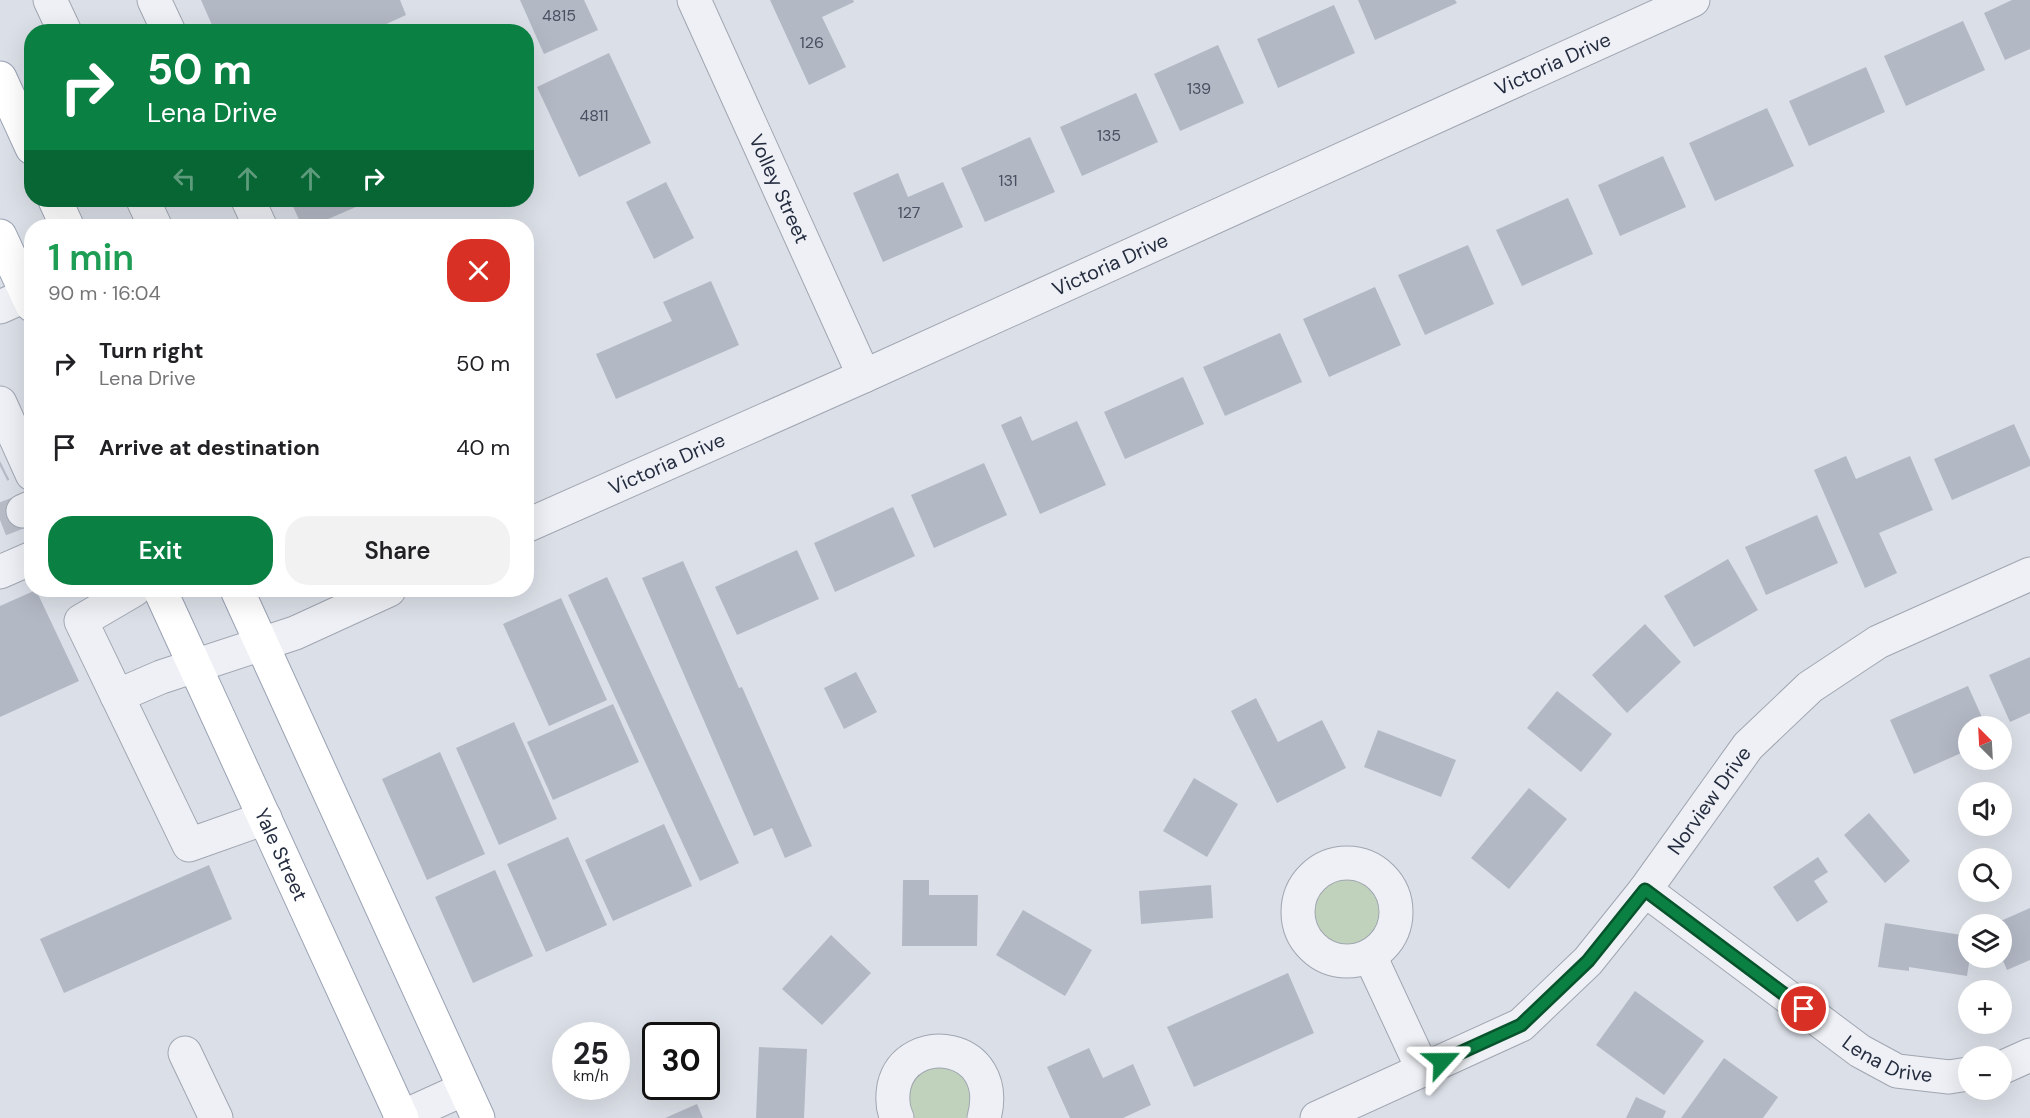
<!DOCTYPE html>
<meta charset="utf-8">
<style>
:root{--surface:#fff;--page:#f2f2f2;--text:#202124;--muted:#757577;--accent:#0b8043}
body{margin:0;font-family:"DM Sans",sans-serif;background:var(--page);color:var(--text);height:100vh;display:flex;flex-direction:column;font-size:22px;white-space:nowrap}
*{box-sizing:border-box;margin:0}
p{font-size:20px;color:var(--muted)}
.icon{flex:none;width:33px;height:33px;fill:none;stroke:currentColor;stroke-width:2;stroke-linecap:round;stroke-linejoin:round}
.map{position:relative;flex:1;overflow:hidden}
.details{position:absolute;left:24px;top:219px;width:510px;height:378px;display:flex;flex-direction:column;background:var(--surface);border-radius:24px;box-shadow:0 6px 24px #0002}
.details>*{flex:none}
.guide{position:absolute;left:24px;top:24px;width:510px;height:183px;border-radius:24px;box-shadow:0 6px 24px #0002;background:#0b8043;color:#fff;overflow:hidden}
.needle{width:39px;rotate:336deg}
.controls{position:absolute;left:1958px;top:716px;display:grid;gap:12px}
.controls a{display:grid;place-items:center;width:54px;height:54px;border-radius:50%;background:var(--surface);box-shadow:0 6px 24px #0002;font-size:30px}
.speed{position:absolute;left:552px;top:1022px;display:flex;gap:12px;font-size:30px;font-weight:700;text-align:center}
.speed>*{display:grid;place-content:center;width:78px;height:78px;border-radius:50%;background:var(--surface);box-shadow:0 6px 24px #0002;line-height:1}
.speed small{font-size:15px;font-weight:400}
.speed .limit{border:3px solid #111;border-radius:9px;background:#fff;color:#111}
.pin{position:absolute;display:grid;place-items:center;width:51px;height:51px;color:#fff;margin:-26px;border:3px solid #fff;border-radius:50%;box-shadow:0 2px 6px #0007}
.me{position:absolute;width:66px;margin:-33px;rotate:66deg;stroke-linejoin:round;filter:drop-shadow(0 0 4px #0008)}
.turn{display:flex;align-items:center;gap:21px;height:126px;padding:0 24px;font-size:27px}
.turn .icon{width:78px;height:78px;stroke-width:2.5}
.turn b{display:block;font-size:42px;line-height:51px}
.lanes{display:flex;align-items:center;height:57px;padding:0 24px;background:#0003;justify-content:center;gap:30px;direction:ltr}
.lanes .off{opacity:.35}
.round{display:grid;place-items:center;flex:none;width:63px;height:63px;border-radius:24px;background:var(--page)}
.headline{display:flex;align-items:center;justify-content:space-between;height:102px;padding:0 24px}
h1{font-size:36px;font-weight:600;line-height:45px;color:#1e9e55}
.cta{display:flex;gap:12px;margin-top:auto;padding:12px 24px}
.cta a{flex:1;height:69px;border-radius:24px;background:var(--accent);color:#fff;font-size:24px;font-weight:600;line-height:69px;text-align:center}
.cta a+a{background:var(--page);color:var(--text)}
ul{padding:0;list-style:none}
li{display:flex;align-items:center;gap:18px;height:84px;padding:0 24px}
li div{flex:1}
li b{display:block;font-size:22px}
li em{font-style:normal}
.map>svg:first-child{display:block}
.green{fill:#c0d2bc}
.building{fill:#b2b8c4}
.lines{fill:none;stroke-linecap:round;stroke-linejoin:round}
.minor-tunnel{stroke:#b6bbc5;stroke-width:33;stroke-dasharray:33 16;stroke-linecap:butt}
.minor-casing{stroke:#a0a6b1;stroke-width:35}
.major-casing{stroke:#9aa2b4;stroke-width:35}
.minor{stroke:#eef0f5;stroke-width:33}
.major{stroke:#fff;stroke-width:33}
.route-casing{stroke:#07532c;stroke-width:15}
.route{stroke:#0b8043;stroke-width:10}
.labels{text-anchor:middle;stroke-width:4.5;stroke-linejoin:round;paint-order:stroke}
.number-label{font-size:16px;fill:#484f60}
.street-label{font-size:20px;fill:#242c3f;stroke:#ebeef5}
</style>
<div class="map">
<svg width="2030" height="1118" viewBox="0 0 2030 1118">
<rect width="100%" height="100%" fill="#dbdfe7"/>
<path class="green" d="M1314 912a33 33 0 1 1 66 0a33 33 0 1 1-66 0Z
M937,1066l21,5 14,19 -2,21 -4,7h-52c-13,-24 -4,-45 23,-52z"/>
<path class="building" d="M201,0h199l6,15 -37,17h-154z
M520,0h64l14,30 -54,24z
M770,0h83l1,2 -32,15 24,50 -37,18z
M1358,0h97l2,3 -82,37z
M2012,0h18v49l-25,11 -21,-47z
M1334,5l21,48 -77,35 -21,-49z
M1963,21l22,49 -79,36 -22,-50z
M1218,45l26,58 -64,28 -26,-57z
M609,53l42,90 -72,34 -42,-90z
M1866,67l19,45 -76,34 -20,-45z
M1136,93l22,49 -76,34 -22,-49z
M1767,108l27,58 -79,35 -26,-58z
M1030,137l25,55 -70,30 -24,-54z
M1663,156l23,51 -66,29 -22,-51z
M898,173l10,24 35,-15 20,45 -80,35 -30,-69z
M666,182l28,56 -40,21 -28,-57z
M1568,198l25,56 -71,32 -26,-56z
M290,200h82l-60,26h-10z
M1468,245l26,59 -69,31 -27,-60z
M711,281l28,64 -123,54 -20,-45 76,-33 -9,-19z
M1375,287l26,58 -72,32 -26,-58z
M1280,333l22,49 -77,34 -22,-49z
M1183,377l21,47 -79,35 -21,-47z
M1021,416l11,25 45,-20 29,64 -66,29 -39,-89z
M2014,424l16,36v6l-78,34 -18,-41z
M1846,456l10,23 54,-23 23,54 -54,23 18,40 -32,15 -51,-118z
M984,463l23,52 -73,33 -23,-53z
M893,507l22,49 -80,36 -21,-49z
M1817,515l21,48 -72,32 -21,-48z
M797,550l22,49 -82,36 -22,-48z
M1728,559l30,51 -64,37 -30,-51z
M683,561l56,127 3,-1 70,159 -27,12 -13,-30 -18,8 -112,-258z
M607,577l132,286 -39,18 -132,-286z
M36,590l43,91 -79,36v-111z
M561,598l46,102 -58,26 -46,-102z
M1645,624l36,38 -54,51 -35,-38z
M2030,657v56l-20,9 -21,-47z
M856,672l21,40 -33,17 -20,-41z
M1968,686l18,40h-18v24l-54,24 -24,-54z
M1557,691l55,43 -31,38 -54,-44z
M1256,698l22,44 44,-22 24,48 -69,35 -46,-92z
M613,704l26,58 -86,38 -26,-58z
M514,722l43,97 -58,26 -43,-97z
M1378,730l78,30 -15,37 -77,-30z
M440,752l45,102 -58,26 -45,-101z
M1194,778l44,26 -31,53 -44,-26z
M1529,788l38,31 -58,70 -38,-31z
M1869,813l41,48 -25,22 -41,-48z
M664,824l28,62 -79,35 -28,-61z
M568,837l39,88 -61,27 -39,-88z
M1818,857l10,15 -14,9 14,21 -31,20 -24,-35z
M209,865l23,54 -168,74 -24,-54z
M495,870l38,86 -60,27 -38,-86z
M903,880h26v15h49l-1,51h-75z
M1211,885l2,33 -72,6 -2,-33z
M2030,908v52l-23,10 -6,-14v-32h-7z
M1023,910l69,40 -27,46 -69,-41z
M1885,923l83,13v21h2l-3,19 -58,-9v4l-31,-4z
M831,935l40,38 -49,52 -40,-36z
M1288,973l26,60 -120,54 -27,-60z
M1635,991l69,50 -40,54 -68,-50z
M759,1047l48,2 -3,69h-48z
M1089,1048l14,30 30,-14 18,41 -28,13h-53l-23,-51z
M1724,1058l54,39 -15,21h-82z
M1636,1097l30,14 -3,7h-37z
M697,1104l6,14h-38z"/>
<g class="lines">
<path class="minor-tunnel" d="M0,466l2,-1
M0,520l23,-9"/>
<g class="minor-casing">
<g id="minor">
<path d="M50,0l15,32"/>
<path d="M154,0l15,32"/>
<path id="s1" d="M694,0l170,376"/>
<path d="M143,200l12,26"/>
<path d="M248,200l12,26"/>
<path d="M0,307l27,-12"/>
<path d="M0,403l32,71"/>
<path d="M23,511l9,-4"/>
<path id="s2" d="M526,526l338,-150 829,-376"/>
<path d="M0,572l32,-14"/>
<path d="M134,590l-53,31 108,224 76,-27"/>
<path d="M117,696l44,-19 134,-44 94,-43"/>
<circle cx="1347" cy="912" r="49"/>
<path id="s3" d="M1645,890l215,161 37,20 52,6 19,-3"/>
<path d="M1370,956l53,114"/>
<path d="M185,1053l31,65"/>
<path d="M2001,1068l29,-13"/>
<path d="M400,1118l64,-29"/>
<path d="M897,1118c-5,-10 -5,-21 -3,-32 13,-56 110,-44 90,32"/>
<path id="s4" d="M1317,1118l204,-93 67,-64 57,-71 103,-144 62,-59 68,-45 152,-68"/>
</g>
</g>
<g class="major-casing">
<g id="major">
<path d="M0,78l32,70"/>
<path d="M55,200l12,26"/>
<path d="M0,236l32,69"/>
<path id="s5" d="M160,590l242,528"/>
<path d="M237,590l241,528"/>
</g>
</g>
<use href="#minor" class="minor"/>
<use href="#major" class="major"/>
</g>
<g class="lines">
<g class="route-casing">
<path id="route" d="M1442,1061l79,-36 67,-64 57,-71 159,119"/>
</g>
<use href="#route" class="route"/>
</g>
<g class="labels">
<g class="number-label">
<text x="559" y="21">4815</text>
<text x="812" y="48">126</text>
<text x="1199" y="94">139</text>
<text x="594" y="121">4811</text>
<text x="1109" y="141">135</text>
<text x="1008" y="186">131</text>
<text x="909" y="218">127</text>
</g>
<g class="street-label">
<text dy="7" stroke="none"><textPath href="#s2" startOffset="1126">Victoria Drive</textPath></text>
<text dy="7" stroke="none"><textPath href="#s1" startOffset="207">Volley Street</textPath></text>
<text dy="7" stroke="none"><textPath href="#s2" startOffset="640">Victoria Drive</textPath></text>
<text dy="7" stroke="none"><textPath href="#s2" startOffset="154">Victoria Drive</textPath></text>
<text dy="7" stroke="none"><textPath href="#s4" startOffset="518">Norview Drive</textPath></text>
<text dy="7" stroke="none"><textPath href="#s5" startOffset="291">Yale Street</textPath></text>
<text dy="7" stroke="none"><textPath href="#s3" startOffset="298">Lena Drive</textPath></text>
</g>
</g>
</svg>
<div class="controls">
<a><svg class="needle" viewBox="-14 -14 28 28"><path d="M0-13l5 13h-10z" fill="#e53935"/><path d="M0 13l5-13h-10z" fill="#757577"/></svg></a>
<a><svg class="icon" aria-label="sound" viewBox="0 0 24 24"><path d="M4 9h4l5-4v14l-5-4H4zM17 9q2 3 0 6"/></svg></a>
<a><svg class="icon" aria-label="search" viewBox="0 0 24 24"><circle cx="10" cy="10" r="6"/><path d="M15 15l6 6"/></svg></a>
<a><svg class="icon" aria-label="layers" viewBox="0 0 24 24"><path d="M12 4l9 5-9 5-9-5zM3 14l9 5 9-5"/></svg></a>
<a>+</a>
<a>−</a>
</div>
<div class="speed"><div>25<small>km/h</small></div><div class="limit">30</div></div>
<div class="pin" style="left:1804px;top:1009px;background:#d93025"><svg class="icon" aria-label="arrive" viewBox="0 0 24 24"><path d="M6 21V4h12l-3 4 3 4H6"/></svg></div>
<svg class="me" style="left:1442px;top:1061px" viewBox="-20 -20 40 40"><path d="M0-17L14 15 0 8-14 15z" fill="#0b8043" stroke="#fff" stroke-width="4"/></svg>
<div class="guide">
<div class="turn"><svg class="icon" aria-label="right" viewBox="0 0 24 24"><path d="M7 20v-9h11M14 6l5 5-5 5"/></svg><div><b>50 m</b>Lena Drive</div></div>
<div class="lanes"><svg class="icon off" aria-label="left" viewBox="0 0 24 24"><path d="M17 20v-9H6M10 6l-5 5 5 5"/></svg><svg class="icon off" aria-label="ahead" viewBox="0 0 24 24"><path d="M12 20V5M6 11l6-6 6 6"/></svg><svg class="icon off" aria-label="ahead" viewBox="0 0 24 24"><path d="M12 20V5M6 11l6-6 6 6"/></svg><svg class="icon" aria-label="right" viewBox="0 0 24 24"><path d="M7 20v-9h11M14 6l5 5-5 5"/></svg></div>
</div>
<section class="details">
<div class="headline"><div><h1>1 min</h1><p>90 m · 16:04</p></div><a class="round" style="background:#d93025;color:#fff"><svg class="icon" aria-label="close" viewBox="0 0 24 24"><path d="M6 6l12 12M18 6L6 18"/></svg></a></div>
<ul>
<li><svg class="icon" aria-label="right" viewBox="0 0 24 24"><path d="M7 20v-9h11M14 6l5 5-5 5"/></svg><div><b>Turn right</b><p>Lena Drive</p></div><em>50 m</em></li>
<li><svg class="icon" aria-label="arrive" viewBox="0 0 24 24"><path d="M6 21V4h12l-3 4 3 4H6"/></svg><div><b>Arrive at destination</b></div><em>40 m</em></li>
</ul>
<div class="cta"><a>Exit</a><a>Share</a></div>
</section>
</div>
